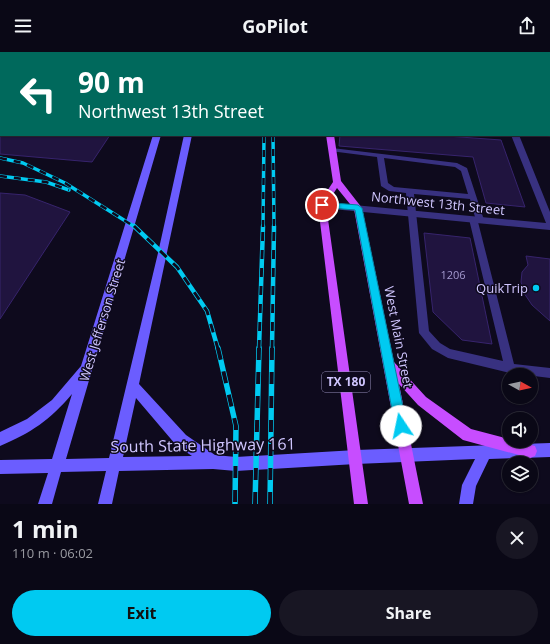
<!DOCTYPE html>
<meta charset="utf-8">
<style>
:root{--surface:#0a0816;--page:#181623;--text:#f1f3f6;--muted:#999aa1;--line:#2a2935;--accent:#00caf1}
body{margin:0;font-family:"Open Sans",sans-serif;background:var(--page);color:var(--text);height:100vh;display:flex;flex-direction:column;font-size:15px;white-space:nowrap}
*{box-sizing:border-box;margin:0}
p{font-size:13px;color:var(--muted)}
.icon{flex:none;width:22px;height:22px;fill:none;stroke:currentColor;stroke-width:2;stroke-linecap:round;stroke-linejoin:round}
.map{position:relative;height:452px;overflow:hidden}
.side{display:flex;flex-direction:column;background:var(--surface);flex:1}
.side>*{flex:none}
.guide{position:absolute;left:0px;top:0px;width:550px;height:84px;box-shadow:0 1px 3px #0004,0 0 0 1px var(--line);background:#00695c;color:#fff;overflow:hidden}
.needle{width:26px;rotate:98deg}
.tools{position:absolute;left:502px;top:316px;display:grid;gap:8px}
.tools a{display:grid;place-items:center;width:36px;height:36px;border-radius:50%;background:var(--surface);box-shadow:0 1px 3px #0004,0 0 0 1px var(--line);font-size:20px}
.pin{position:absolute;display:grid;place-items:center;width:34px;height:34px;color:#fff;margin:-17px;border:2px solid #fff;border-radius:50%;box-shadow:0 1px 4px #0007}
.me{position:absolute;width:44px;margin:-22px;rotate:349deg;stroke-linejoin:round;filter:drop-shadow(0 0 3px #0008)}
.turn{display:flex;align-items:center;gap:14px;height:84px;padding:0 12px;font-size:18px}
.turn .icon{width:52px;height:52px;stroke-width:2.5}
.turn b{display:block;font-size:28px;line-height:34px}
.round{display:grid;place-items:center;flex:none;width:42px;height:42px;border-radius:21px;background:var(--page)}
.summary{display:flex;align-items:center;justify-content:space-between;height:68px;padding:0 12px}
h1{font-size:24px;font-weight:700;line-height:30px}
.button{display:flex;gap:8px;margin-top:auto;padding:8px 12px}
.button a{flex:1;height:46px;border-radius:24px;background:var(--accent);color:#111;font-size:16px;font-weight:700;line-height:46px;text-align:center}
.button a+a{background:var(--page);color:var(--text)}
header{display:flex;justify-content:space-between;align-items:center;height:52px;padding:0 12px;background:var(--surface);font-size:18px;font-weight:700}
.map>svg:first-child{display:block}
.building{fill:#20143f;stroke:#37246d}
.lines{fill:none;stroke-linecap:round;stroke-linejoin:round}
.lane{fill:#383180;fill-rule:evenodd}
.street{fill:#383180;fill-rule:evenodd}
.secondary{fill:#6b5dff;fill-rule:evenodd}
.primary{fill:#c74dff;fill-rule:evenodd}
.rail-far2-casing{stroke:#00caf1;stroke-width:3.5}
.rail-far1-casing{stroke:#00caf1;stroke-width:4.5}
.rail-casing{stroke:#00caf1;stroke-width:5.5}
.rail-far2{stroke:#0e0a1d;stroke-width:2.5;stroke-dasharray:7;stroke-linecap:butt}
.rail-far1{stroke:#0e0a1d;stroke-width:3;stroke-dasharray:9;stroke-linecap:butt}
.rail{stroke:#0e0a1d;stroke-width:4;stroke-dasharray:12;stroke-linecap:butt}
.route{fill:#00caf1;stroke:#00839d}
.poi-dot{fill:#00caf1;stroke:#0e0a1d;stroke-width:1.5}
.labels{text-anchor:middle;stroke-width:3;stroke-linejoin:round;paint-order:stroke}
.number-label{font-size:11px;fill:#a49acf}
.shield{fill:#0e0a1d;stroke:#968ebb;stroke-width:1}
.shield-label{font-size:12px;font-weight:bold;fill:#d0c6ff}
.street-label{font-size:13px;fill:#d0c6ff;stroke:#0e0a1d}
.poi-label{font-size:13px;fill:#d0c6ff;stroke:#0e0a1d;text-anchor:end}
.near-street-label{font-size:16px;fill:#d0c6ff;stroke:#0e0a1d}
</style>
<header><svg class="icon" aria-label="menu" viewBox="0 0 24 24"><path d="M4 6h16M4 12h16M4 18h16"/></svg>GoPilot<svg class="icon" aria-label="share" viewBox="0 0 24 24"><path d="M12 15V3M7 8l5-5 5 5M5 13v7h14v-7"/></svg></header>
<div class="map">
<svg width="550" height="452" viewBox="0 0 550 452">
<rect width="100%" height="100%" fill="#0e0a1d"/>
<path class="building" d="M0,83h110l-18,27 -92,-8z
M340,83h93l68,5 24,67 -39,-4 -13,-46 -134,-11z
M0,141l25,2 45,17 -70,107z
M424,181l46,5 22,106 -30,-4 -29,-28z
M526,204l24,3v62l-18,-16 -8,-12 -3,-11 1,-10 6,-7z"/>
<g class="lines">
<path class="lane" d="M0,7h1v4h-1z
M332,96l125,15 10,5 17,52 -1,2h-5l36,142 36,4v10l-40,-5 -62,-15 -16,-9 -13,-16 -13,-140 -17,-2 -8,-5 -4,-29 -47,-6 -1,-1zM384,106l71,9 6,4 7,23 -74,-7 -6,-4zM414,142l56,5 5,18h-5l-1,2 34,142 -53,-12 -10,-6 -11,-12z"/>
<path class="street" d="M369,0h6v1h-6z
M539,0h6v1h-6z
M549,11h1v6h-1z
M549,31h1v4h-1z
M511,83h8l31,77v18l-228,-22 -4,-3 4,-3 224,21z"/>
<path class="secondary" d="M68,0h19l1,1h-19z
M179,0h6v1h-6z
M203,0h6l-7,1z
M153,83h8l-95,324 43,-1 49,-205 26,-118h8l-53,249 47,51 29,20 21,2 120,-7 194,-7v14l-61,2 -13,27 -3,18h-14l3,-19 13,-26 -119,5 -120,7 -23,-2 -94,2 -7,33h-14l8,-33 -45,1 -9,32h-14l10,-31 -48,1v-14l52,-1 20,-65c-22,26 -41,39 -72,52v-14l27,-13 25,-19 29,-34zM136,346l40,47 16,11 -69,1z"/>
<path class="primary" d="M313,0h6v1h-6z
M326,83h8l7,46 21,27 32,154 32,35 45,32 38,10v2h8l18,5 2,5 -2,5 -5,2 -67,-18 -45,-35 -19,-21 24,120h-14l-55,-295 -17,-21 -11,17 42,299h-14l-36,-299 15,-23z"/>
<g class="rail-far2-casing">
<path id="rail-far2" d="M273,83l1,92
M0,106l23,5 42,20 70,44
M0,124l46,6 23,8
M263,175l1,-92"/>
</g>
<g class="rail-far1-casing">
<path id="rail-far1" d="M134,174l43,41 30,44 11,38
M259,297l4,-123
M272,297l2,-123"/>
</g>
<g class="rail-casing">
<path id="rail" d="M218,296l18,78 -1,78
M255,452l4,-156
M270,452l2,-156"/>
</g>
<use href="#rail-far2" class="rail-far2"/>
<use href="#rail-far1" class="rail-far1"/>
<use href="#rail" class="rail"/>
</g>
<path class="route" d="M322,150l36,3 4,3 45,218 -2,4 -4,2 -4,-2 -2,-4 -40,-216 -35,-3 -1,-2z"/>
<circle class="poi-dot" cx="536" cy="236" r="4"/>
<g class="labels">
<g class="number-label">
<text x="453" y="227">1206</text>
</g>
<rect class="shield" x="322" y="320" width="48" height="20" rx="3"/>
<g class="shield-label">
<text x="346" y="334">TX 180</text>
</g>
<g class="street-label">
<text transform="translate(438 151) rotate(6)" y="5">Northwest 13th Street</text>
<text transform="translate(102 268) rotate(-73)" y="5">West Jefferson Street</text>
<text transform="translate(399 285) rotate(79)" y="5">West Main Street</text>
</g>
<g class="poi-label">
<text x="528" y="241">QuikTrip</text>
</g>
<g class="near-street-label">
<text transform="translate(203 393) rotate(-1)" y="6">South State Highway 161</text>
</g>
</g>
</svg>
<div class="tools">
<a><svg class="needle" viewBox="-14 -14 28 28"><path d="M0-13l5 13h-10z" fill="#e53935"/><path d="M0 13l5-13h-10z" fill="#999aa1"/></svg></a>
<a><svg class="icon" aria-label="sound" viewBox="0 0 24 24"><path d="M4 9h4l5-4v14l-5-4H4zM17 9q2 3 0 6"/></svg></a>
<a><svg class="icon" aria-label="layers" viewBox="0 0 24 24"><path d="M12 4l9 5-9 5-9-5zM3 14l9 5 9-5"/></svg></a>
</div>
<div class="pin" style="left:322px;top:153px;background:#d93025"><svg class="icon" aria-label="arrive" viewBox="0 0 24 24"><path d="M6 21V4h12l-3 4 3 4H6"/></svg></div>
<svg class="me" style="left:401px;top:374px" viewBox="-20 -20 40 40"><circle r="19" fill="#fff"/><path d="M0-13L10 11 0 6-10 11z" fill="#00caf1"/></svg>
<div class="guide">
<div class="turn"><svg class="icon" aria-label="left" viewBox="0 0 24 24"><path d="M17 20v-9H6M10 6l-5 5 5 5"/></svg><div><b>90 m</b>Northwest 13th Street</div></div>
</div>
</div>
<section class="side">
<div class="summary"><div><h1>1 min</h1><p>110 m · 06:02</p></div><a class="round"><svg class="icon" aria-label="close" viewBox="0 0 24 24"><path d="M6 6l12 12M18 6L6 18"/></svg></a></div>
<div class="button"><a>Exit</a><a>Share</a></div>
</section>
